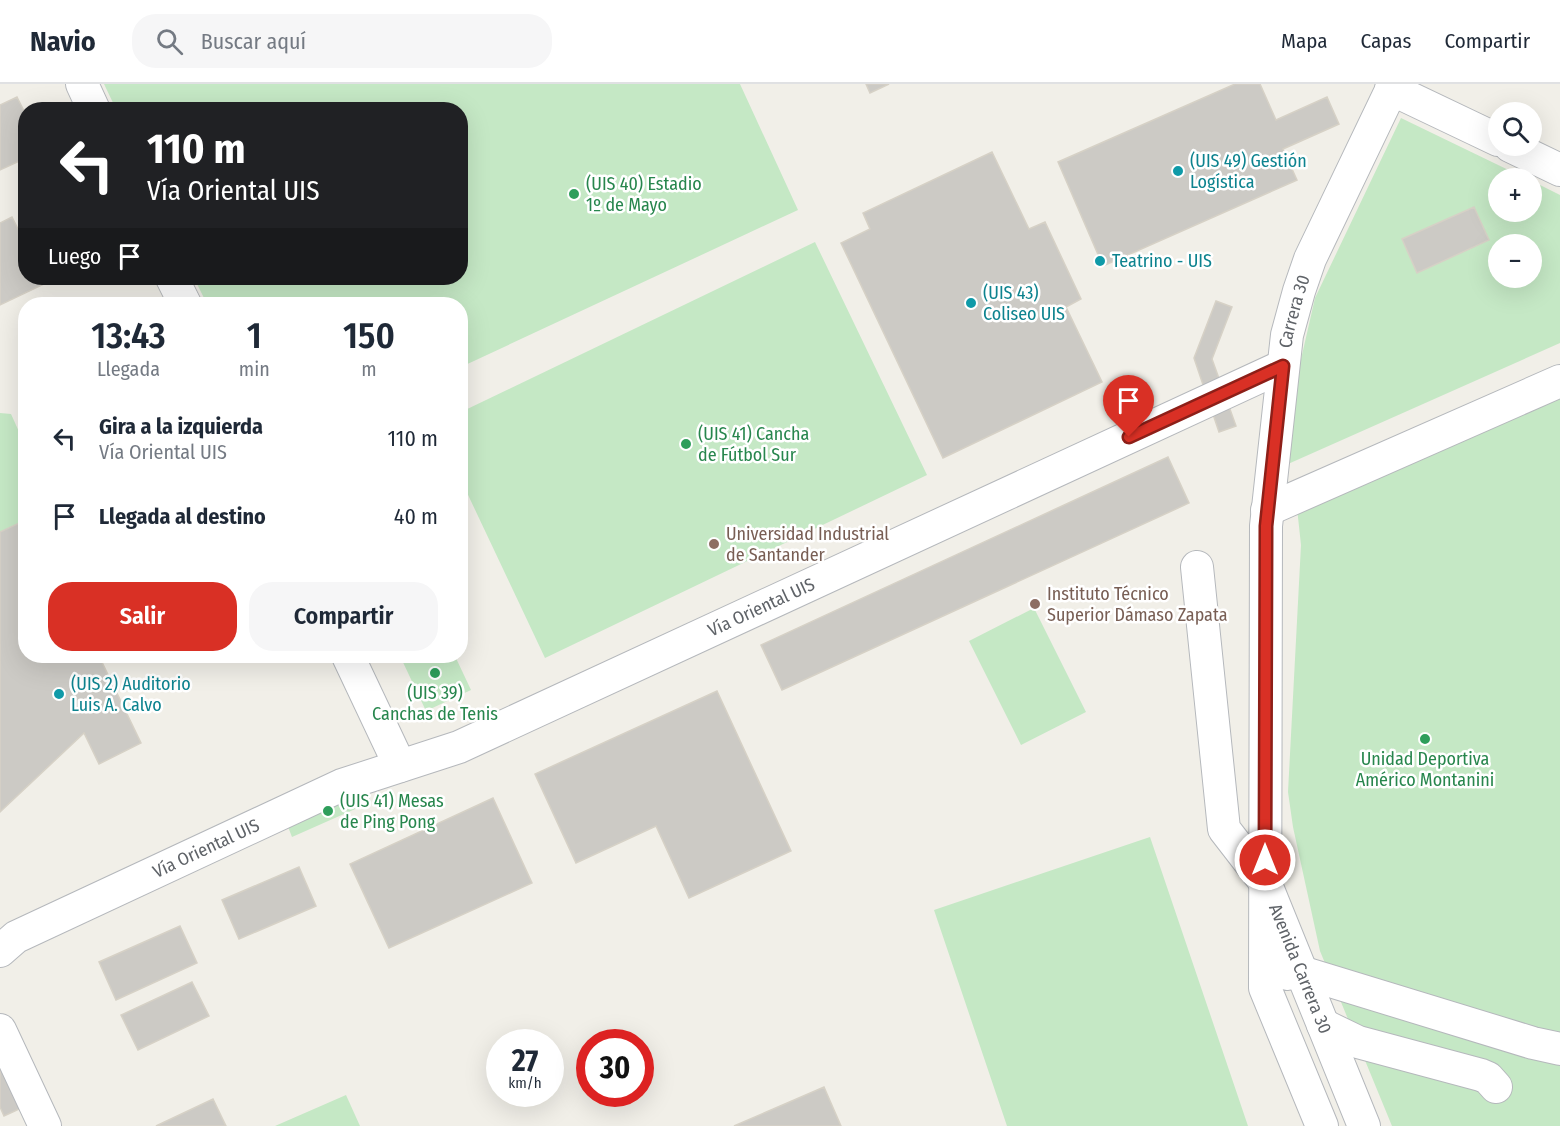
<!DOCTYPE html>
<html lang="es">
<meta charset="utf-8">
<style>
:root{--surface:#fff;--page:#f6f6f7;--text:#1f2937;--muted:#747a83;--line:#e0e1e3;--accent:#d93025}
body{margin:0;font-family:"Fira Sans Condensed",sans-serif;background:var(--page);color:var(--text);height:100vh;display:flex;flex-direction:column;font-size:22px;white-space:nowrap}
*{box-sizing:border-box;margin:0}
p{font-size:20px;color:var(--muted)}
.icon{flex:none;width:33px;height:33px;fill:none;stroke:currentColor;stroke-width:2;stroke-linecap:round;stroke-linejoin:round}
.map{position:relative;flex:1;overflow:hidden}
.drawer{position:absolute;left:18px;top:213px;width:450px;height:366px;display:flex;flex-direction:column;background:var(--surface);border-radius:24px;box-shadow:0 6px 24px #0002}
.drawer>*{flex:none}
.hud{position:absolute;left:18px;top:18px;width:450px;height:183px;border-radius:24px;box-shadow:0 6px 24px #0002;background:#202124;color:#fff;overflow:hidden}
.buttons{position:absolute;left:1488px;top:18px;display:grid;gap:12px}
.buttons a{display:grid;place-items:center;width:54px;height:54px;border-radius:50%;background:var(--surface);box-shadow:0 6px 24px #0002;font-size:30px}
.speed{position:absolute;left:486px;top:945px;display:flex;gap:12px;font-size:30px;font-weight:700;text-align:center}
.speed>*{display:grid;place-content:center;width:78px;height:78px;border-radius:50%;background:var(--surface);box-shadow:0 6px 24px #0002;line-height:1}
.speed small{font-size:15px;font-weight:400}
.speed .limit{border:9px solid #d22;background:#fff;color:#111}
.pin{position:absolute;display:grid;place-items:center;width:51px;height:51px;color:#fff;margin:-62px -26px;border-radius:50% 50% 50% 0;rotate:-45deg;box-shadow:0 0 6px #0007}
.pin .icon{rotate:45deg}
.me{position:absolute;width:66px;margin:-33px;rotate:0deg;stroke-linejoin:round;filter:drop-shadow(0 0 4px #0008)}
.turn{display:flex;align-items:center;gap:21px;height:126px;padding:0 30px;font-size:27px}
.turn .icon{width:78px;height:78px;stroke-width:2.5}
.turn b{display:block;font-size:42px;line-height:51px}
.then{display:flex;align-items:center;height:57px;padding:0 30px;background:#0003;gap:12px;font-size:22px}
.eta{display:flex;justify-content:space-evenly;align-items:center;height:102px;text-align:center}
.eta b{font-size:36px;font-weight:600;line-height:42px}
.action{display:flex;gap:12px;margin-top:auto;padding:12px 30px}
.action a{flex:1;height:69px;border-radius:24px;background:var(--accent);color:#fff;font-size:24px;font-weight:600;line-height:69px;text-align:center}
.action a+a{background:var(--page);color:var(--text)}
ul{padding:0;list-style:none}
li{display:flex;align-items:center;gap:18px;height:78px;padding:0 30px}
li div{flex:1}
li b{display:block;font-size:22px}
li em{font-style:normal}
header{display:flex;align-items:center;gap:36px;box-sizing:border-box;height:84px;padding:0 30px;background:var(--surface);border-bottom:2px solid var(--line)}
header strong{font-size:28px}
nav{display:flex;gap:33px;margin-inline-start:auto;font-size:21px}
.search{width:420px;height:54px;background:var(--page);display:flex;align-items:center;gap:15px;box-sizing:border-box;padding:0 21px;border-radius:24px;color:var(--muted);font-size:22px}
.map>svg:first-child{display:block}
.green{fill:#c5e8c5;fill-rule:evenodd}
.building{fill:#cccac5;stroke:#d6d1c6;stroke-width:1.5}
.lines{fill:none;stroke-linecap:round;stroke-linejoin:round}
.minor-casing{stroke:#b5b8bc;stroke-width:34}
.minor{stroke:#fff;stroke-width:32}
.route-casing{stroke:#8d1f18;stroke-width:15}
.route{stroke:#d93025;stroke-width:10}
.culture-dot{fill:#0f9aa8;stroke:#fff;stroke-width:2}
.leisure-dot{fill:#2e9e5b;stroke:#fff;stroke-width:2}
.education-dot{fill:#8d6e63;stroke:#fff;stroke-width:2}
.labels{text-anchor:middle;stroke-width:5;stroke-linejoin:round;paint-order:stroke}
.culture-label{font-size:18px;fill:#0d838f;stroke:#fff;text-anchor:start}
.leisure-label{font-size:18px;fill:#27864d;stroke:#fff;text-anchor:start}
.street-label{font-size:18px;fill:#5f6368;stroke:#fff}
.education-label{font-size:18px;fill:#785e54;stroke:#fff;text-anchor:start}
</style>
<header>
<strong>Navio</strong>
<div class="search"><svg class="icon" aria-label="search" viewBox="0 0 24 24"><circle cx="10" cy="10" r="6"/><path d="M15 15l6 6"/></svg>Buscar aquí</div>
<nav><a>Mapa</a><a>Capas</a><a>Compartir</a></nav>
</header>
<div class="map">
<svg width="1560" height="1042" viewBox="0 0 1560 1042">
<rect width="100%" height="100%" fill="#f1efe8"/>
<path class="green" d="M104,0h636l58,126 -337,157 -1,-63h-253l-13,-26h266v-168l-344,-1z
M1401,34l124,60h-27v34h34v-31l28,14v148l-272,121 11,-96 16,-70zM1498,160h34v34h-34z
M815,158l112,233 -382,183 -84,-178v-68z
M1560,306v736h-168l-72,-175 -27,-124 -5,-35 13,-247 -4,-37z
M0,329l11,1 14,31v75l-25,12z
M1034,524l52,104 -65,33 -52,-104z
M400,572h55l16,34 -45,21z
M363,700l8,18 -79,35 -7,-18z
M1150,753l98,289h-241l-73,-216z
M346,1011l14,31h-85z"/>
<path class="building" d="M866,0h23l-19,9z
M1235,0h25l16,36 51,-23 12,27 -56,25 14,31 -194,86 -45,-104z
M17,13l9,18v43l-26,12v-65z
M992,68l37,77 16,-7 36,77 -15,8 36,75 -159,76 -102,-215 29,-14 -7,-16z
M1474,123l15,33 -72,33 -15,-34z
M12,133l14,28v33h15l3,6 -44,21v-82z
M1216,217l16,6 -20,52 24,67 -17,6 -25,-74z
M1168,373l21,46 -407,187 -21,-45z
M26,436v136h73l42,87 -42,21 -15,-31 -84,79v-280z
M717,607l74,160 -102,47 -33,-72 -80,37 -41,-89z
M493,714l39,85 -143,65 -39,-84z
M299,783l17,39 -77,33 -17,-39z
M180,842l17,37 -81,37 -17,-38z
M192,898l17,34 -71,34 -17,-35z
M0,974l28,47 -24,11 -4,-9z
M824,1003l17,39h-107z
M213,1015l13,27h-70z"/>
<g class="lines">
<g class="minor-casing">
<g id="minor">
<path d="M82,0l12,26"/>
<path d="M1392,0l-1,5 107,51"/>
<path d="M1510,62l50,24"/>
<path d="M172,194l13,26"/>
<path d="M1267,426l293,-129"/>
<path id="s1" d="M1197,483l27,262 41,53 99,244"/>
<path d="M348,572l52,110"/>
<path id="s2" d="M0,867l16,-14 326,-152 117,-38 824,-381"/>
<path d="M1287,890l14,-2 232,71 27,6"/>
<path d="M1323,941l35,17 123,33 7,3 8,9"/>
<path d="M0,946l45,96"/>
<path id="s3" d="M1322,1042l-57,-138 1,-462 21,-191 12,-44 11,-32 84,-175"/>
</g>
</g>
<use href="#minor" class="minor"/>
</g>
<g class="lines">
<g class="route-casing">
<path id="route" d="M1129,353l154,-71 -17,160 -1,334"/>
</g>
<use href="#route" class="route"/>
</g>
<g class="culture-dot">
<circle cx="1178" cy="87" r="6"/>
<circle cx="1100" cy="177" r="6"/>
<circle cx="971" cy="219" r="6"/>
<circle cx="59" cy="610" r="6"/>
</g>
<g class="leisure-dot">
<circle cx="574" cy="110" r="6"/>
<circle cx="686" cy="360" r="6"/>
<circle cx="435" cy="589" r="6"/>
<circle cx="1425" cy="655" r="6"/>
<circle cx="328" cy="727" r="6"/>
</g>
<g class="education-dot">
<circle cx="714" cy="460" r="6"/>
<circle cx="1035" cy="520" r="6"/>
</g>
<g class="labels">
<g class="culture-label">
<text x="1190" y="83">(UIS 49) Gestión<tspan x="1190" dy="21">Logística</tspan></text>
<text x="1112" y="183">Teatrino - UIS</text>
<text x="983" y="215">(UIS 43)<tspan x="983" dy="21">Coliseo UIS</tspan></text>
<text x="71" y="606">(UIS 2) Auditorio<tspan x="71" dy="21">Luis A. Calvo</tspan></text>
</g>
<g class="leisure-label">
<text x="586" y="106">(UIS 40) Estadio<tspan x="586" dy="21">1º de Mayo</tspan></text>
<text x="698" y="356">(UIS 41) Cancha<tspan x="698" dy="21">de Fútbol Sur</tspan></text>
<text x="435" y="615" text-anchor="middle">(UIS 39)<tspan x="435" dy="21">Canchas de Tenis</tspan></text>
<text x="1425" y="681" text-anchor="middle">Unidad Deportiva<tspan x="1425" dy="21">Américo Montanini</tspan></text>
<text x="340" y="723">(UIS 41) Mesas<tspan x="340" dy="21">de Ping Pong</tspan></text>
</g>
<g class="street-label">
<text dy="6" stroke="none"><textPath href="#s3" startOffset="828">Carrera 30</textPath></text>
<text dy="6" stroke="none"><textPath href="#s2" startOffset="837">Vía Oriental UIS</textPath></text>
<text dy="6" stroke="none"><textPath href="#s2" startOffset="231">Vía Oriental UIS</textPath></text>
<text dy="6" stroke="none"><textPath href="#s1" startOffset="424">Avenida Carrera 30</textPath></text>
</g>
<g class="education-label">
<text x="726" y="456">Universidad Industrial<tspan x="726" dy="21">de Santander</tspan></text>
<text x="1047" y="516">Instituto Técnico<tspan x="1047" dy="21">Superior Dámaso Zapata</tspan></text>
</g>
</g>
</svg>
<div class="buttons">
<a><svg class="icon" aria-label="search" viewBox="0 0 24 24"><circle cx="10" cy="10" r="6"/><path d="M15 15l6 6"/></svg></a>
<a>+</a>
<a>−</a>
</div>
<div class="speed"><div>27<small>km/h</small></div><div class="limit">30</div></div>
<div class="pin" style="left:1129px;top:353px;background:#d93025"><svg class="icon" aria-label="arrive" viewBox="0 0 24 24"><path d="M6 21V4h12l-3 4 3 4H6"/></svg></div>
<svg class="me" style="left:1265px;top:776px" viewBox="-20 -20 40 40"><circle r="17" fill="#d93025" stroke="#fff" stroke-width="3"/><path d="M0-11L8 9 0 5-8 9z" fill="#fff"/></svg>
<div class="hud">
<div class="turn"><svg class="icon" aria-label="left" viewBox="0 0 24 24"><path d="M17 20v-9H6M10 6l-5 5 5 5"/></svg><div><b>110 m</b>Vía Oriental UIS</div></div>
<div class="then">Luego<svg class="icon" aria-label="arrive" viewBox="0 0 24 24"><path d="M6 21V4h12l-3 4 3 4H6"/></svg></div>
</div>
<section class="drawer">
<div class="eta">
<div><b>13:43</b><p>Llegada</p></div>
<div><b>1</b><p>min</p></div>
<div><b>150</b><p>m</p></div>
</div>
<ul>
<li><svg class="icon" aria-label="left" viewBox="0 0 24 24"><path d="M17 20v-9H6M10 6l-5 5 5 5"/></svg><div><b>Gira a la izquierda</b><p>Vía Oriental UIS</p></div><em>110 m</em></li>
<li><svg class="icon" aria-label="arrive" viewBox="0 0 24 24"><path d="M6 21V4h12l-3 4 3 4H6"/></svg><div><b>Llegada al destino</b></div><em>40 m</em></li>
</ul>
<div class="action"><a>Salir</a><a>Compartir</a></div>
</section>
</div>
